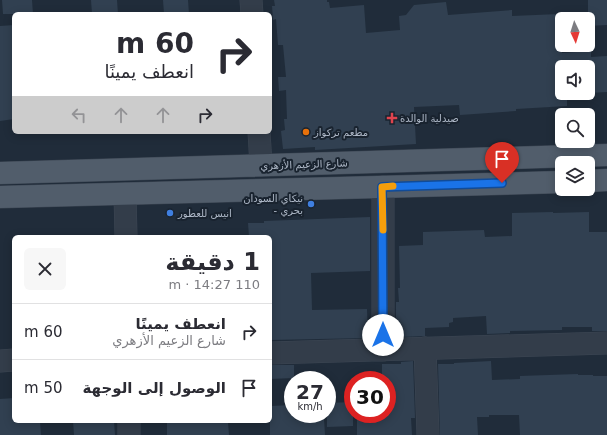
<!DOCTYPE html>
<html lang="ar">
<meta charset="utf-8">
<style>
:root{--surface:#fff;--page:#f7f7f7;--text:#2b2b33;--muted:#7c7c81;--line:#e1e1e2}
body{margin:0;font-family:"DejaVu Sans","Noto Naskh Arabic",sans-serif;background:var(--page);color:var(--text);direction:rtl;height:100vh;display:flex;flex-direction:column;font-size:15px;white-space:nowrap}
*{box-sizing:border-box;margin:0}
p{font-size:13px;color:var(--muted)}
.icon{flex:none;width:22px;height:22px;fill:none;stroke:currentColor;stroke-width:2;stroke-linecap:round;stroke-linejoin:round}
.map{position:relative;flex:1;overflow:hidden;direction:ltr}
.panel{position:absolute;left:12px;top:235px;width:260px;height:188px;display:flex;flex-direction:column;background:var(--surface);border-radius:6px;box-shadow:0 2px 10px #0003;direction:rtl}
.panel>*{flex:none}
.hud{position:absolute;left:12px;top:12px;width:260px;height:122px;border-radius:6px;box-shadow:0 2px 10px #0003;direction:rtl;background:#fff;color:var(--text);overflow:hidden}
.needle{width:26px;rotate:176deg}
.fabs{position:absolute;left:555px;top:12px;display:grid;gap:8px}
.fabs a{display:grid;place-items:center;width:40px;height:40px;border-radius:6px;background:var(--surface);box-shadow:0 2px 10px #0003;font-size:20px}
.speed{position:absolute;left:284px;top:371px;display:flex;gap:8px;font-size:20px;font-weight:700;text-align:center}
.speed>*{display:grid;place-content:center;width:52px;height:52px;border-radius:50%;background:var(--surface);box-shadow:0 2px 10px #0003;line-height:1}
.speed small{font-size:10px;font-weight:400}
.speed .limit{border:6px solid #d22;background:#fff;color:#111}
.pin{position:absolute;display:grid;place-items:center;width:34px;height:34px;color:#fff;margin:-41px -17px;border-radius:50% 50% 50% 0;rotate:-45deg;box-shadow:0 0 4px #0007}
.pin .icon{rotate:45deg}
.me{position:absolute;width:44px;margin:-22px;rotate:0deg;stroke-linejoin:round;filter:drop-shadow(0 0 3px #0008)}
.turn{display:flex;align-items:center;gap:14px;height:84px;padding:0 12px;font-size:18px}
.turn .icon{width:52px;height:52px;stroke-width:2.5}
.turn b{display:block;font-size:28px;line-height:34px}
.lanes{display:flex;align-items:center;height:38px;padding:0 12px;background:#0003;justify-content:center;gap:20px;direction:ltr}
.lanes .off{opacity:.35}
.round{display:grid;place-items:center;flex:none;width:42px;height:42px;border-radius:6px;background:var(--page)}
.head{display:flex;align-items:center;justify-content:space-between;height:68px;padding:0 12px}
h1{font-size:24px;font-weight:800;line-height:30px}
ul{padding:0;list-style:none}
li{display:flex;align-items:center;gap:12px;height:56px;padding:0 12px;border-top:1px solid var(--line)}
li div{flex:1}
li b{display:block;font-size:15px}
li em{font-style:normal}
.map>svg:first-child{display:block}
.building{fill:#314051}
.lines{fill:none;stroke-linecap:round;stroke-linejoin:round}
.minor-casing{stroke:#3d4754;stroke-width:23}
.major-casing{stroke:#3d4754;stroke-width:23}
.minor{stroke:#333d4a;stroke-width:22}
.major{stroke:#515d6b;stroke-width:22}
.route-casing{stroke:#114b97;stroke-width:10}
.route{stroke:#1a73e8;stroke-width:7}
.slow{stroke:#f59e0b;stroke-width:7}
.health-dot{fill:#e0444e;stroke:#19232f;stroke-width:1.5}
.food-dot{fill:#e8710a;stroke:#19232f;stroke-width:1.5}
.shop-dot{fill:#3f7fe0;stroke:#19232f;stroke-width:1.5}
.labels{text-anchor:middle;stroke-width:4;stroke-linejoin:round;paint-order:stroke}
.poi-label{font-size:10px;fill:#aeb8c7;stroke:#19232f;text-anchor:start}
.street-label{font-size:10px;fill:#aeb8c7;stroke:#19232f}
</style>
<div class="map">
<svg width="607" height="435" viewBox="0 0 607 435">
<rect width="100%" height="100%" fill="#202c3a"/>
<path class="building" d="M2,0h30l1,14h-30z
M91,0h26l1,14h-26z
M163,0h25l1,14h-25z
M274,0h53v2h2l1,6 34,-3 2,28 34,-3 -1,-14 7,-1 8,-10 32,-3 2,13 64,-5v6l47,-2 3,39 29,-2v6l16,-1v36l-19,1v-26h-26v26h19l-14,2v11l-51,3v2l-56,4 -1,-10 -45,2 2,37 -101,6v-3l-32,2 -2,-18 4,-1 -1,-11h3l-1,-29 -7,1 -1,-14h8l-3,-32h-5l-2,-26 -3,1 -1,-14h3z
M588,0h19v25l-19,1z
M14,25v94l-14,2v-95z
M553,212v1l36,-1v20h18v99h-15v-4h-30v3l-52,1v2l-23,1 -1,-18 -33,2v4l-4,1v4l-24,1v8l-25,1v-5h-4v-30h3l-1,-14h2l-1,-42 24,-1v-13l61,-2 1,7 27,-1v-23z
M370,217v54l-59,2 1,37 55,-1 1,29 -98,2v-103h-21l-1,-14h16v-2z
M413,361l2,57h-4l1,17h-55v-21h30v-34h-5v-16h19v-2z
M491,361l1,19 28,-1v-3l58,-2v1h15v1h14v59h-87l-1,-20h-30v2h-12l1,18h-38l-2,-71h16v-1z
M270,365h24v13l-24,1z
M14,398v23h26l1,14h-41v-36z
M353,402v24l-26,1v-24z
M293,405v9h2v6l29,-1 1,16h-55v-29z
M73,421h41l1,14h-41z
M167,421h26v1h35l1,13h-62z"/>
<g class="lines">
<g class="minor-casing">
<path id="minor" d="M251,0l1,14
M259,132l2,33
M383,187v163
M125,194l1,43
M425,348l3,87
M270,353l337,-10
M0,361l14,-1
M129,421v14"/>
</g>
<g class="major-casing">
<path id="major" d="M0,173l607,-18
M588,181l19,-1
M0,197l562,-15"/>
</g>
<use href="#minor" class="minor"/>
<use href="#major" class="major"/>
</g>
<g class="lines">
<g class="route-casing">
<path id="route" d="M383,335l-1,-148 120,-4"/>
</g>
<use href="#route" class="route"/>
<path class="slow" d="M383,230l-1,-43 11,-1"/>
</g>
<path class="health-dot" d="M390 112h4v4h4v4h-4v4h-4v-4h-4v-4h4z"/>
<circle class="food-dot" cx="306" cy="132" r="4"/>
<g class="shop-dot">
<circle cx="311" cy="204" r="4"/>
<circle cx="170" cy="213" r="4"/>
</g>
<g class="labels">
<g class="poi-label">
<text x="400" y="122">صيدلية الوالدة</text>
<text x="314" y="136">مطعم تركواز</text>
<text x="303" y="202" text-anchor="end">نيكاي السودان<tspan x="303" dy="12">- بحري</tspan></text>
<text x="178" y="217">انيس للعطور</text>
</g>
<g class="street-label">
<text transform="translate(304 164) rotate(-2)" y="4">شارع الزعيم الأزهري</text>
</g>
</g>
</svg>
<div class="fabs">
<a><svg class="needle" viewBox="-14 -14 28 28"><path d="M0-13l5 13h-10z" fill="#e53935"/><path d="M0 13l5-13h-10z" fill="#7c7c81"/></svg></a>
<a><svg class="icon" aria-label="sound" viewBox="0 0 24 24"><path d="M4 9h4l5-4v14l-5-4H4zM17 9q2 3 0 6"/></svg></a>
<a><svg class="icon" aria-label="search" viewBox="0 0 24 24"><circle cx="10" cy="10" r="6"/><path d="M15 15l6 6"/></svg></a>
<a><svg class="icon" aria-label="layers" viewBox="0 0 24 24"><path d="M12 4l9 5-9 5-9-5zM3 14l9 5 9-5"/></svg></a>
</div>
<div class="speed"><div>27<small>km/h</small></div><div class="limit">30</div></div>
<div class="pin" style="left:502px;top:183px;background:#d93025"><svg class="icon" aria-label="arrive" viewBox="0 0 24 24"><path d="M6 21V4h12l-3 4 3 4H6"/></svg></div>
<svg class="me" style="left:383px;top:335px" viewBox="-20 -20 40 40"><circle r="19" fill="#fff"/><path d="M0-13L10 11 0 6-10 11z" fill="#1a73e8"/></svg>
<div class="hud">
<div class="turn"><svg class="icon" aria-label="right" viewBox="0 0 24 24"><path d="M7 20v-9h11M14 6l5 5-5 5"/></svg><div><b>60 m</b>انعطف يمينًا</div></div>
<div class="lanes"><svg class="icon off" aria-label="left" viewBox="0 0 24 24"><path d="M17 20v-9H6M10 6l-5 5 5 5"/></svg><svg class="icon off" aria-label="ahead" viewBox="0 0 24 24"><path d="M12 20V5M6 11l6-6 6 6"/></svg><svg class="icon off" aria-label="ahead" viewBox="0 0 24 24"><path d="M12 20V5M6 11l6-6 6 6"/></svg><svg class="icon" aria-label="right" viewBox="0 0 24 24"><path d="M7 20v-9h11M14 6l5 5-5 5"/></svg></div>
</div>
<section class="panel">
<div class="head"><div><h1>1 دقيقة</h1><p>110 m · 14:27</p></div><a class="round"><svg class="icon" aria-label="close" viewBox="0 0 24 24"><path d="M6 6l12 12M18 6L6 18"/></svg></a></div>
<ul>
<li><svg class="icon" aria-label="right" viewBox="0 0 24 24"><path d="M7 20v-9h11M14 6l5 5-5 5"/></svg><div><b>انعطف يمينًا</b><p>شارع الزعيم الأزهري</p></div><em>60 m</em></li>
<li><svg class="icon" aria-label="arrive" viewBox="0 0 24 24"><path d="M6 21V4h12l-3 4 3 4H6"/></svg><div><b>الوصول إلى الوجهة</b></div><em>50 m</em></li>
</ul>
</section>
</div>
